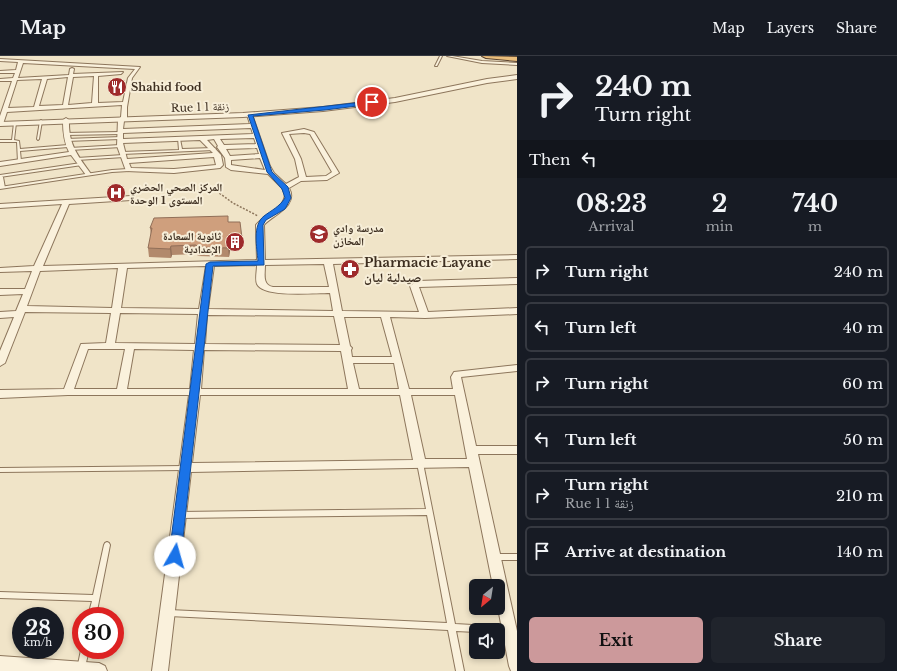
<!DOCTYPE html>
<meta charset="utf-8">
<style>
:root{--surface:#171b24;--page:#20242c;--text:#f1f3f6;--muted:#9ea1a6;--line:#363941;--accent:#cc999b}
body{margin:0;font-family:"Libre Baskerville","Noto Naskh Arabic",serif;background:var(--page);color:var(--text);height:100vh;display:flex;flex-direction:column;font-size:15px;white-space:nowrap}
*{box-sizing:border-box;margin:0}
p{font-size:13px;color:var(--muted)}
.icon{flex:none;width:22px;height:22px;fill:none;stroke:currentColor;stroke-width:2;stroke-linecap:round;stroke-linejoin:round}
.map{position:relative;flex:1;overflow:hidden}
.side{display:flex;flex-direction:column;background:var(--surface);width:380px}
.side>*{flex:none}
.banner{background:#171b24;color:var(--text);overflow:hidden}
.needle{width:26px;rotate:210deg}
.fabs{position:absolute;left:469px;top:523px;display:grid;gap:8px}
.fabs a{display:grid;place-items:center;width:36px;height:36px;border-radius:6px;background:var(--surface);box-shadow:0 2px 6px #0003;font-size:20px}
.speed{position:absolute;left:12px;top:551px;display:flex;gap:8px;font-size:20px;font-weight:700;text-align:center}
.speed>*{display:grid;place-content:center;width:52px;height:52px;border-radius:50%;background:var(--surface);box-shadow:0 2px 6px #0003;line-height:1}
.speed small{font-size:10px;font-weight:400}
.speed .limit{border:6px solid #d22;background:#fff;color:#111}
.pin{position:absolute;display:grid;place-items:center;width:34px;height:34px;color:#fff;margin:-17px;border:2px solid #fff;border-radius:50%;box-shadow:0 1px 4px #0007}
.me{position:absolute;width:44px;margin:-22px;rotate:7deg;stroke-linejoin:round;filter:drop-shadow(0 0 3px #0008)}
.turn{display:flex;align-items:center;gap:14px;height:84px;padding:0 12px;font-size:18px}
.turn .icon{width:52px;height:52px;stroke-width:2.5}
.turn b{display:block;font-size:28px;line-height:34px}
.then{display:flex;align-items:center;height:38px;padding:0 12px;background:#0003;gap:8px;font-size:15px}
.eta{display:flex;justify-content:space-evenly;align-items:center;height:68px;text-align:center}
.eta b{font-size:24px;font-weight:800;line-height:28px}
.cta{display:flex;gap:8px;margin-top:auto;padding:8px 12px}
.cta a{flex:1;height:46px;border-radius:6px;background:var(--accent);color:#111;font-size:16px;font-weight:800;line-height:46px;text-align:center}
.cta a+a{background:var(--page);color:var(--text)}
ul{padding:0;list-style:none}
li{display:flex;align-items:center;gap:12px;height:50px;margin:0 8px 6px;padding:0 4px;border:2px solid var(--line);border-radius:6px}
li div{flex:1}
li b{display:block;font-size:15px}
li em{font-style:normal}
header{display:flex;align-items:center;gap:24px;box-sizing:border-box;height:56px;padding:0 20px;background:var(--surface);border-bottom:1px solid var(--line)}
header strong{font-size:19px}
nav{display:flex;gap:22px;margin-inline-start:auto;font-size:14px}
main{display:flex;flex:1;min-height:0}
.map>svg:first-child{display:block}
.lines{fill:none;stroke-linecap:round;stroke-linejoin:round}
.service-casing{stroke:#8d765c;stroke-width:2}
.minor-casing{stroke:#8d765c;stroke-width:2}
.tertiary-casing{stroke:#8d765c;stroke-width:2}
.trunk-casing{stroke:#5b4430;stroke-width:2}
.path{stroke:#8d765c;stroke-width:1.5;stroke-dasharray:2 1.5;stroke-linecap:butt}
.service{fill:#faf1dc;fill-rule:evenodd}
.minor{fill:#faf1dc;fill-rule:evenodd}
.tertiary{fill:#faf1dc;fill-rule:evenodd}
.trunk{fill:#eabe7c;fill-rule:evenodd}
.wall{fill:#b2896c}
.shaded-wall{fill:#916f58}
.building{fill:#cf9f7d;stroke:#916f58}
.route{fill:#1a73e8;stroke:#114b97}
.labels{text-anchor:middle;stroke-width:4;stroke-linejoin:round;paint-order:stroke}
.far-poi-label{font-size:11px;font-weight:bold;fill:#3d2e20;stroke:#f7eed8;text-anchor:start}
.far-street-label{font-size:11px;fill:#3d2e20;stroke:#f7eed8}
.poi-label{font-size:13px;font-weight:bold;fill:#3d2e20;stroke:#f7eed8;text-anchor:start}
</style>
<header>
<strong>Map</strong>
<nav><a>Map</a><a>Layers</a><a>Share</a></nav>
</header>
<main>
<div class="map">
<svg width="517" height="615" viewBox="0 0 517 615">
<rect width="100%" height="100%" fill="#f0e4c8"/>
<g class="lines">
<g class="service-casing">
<path id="service" d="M440,0h2l-5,10h-2z
M447,0h5l30,5 35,2v2l-35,-2z
M41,64l1,1 -3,18 -1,1 -1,-1 3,-18z
M15,66l1,1 -2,17 5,1 1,8 48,-4 2,1 -2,1 -48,4 1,10 -3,1 -1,-20h-17v-2h12l2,-17z
M120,76h1v2l-56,1 -1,-1 1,-1z
M121,81v2h-1l-54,2 -1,-1 1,-1z
M178,82l2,1 2,10 32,-1 2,1 -2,1 -92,4 -2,-1 2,-1 57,-2z
M120,89h1v2l-51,3 -2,-1 2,-1z
M123,99h1v2l-47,3 -2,-1 2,-1z
M81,107h1v2l-82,12v-2z
M128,113l2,1 -1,1 -17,1 -112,17v-2l112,-17z
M418,405h4l1,2 32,161 53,3 3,1 1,2 -1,2 -3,1h-10v-3h-22v2l-20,-1 8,40h-8l-8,-41 -279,-14 -3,-1 -1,-2 1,-2 3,-1 278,13 -20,-108 -247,3 -2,-1 -1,-2 1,-2 2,-1 246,-3 -9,-46z
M184,410h2l1,2 -1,2h-2l-184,2v-4z
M107,486l2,1 1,2 -14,71h-8l4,-15 -92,-3v-6l93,3 11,-50 1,-2z
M494,498h23v6h-23l-2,-1 -1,-2 1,-2z
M81,594h8l-5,21h-6l-1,-2z"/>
</g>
<g class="minor-casing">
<path id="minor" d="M0,3l140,8 -8,11 -5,29v12l-3,2 -1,8 127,-5 -3,-9 5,-1 18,52 4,7 12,11 13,-7 -4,-18 -13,-26 22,-4 10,3 25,41 -12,7 -26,1 -12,7c10,18 -16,27 -25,37l1,35 252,-5v4l-184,5 9,47 77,1 -9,-26 7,-5 100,-3v6l-98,3 9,25 89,-4v6l-92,4 -35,-1 19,72h44l-2,-12 3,-5 63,-7v6l-56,6 15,69h41v8h-39l39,177v40h-6l-2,-5 -11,-58v-22h-5l-24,-119 -278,5 -23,199h-16l37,-276h-121l-68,3v-8l64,-1 17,-45 25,-1 5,-30 -86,-1 -20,51 -5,3v-15l14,-34 -14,1v-6l16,-1 7,-17 -23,1v-6h25l7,-18 -32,1v-4l34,-2 28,-62 -62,4v-4l131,-8 3,2 -3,2 -62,4 -26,62 214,-6 -1,-35c9,-11 28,-15 29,-31l-3,-6 -14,-14 -37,-4 -5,-3 -1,-9 -8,-11 1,-1 -4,-7 -7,1 14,15 2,10 -3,3 -46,5 -48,-2 -9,-25 1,-27 3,-2 1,-12 -115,7 -4,12 -3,2v-10l12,-35h-12v-2l13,-1 2,-5h-15v-2l16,-1 2,-8 -18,-1zM23,7l112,6 -7,9 -5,24 -25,1v-27l23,-2 2,-2 -50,2 1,-5 -2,-1 -2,1 -1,6 -51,3zM94,20l-2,27 -24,2 5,-28zM68,21l-5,28 -24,1 8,-27zM42,23l-8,28 -26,1 9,-28zM251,72l2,6 -130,5v-6zM304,77l6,1 22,38 -6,4 -20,1 -5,-18 -12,-25zM254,82l2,6 -32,1 -4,-6zM200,84l13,13 -86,6 -4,-16zM257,92l2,6 -29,2 -4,-7zM214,101l2,8 -42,4 -43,-1 -2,-5zM260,102l5,12 -34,-5v-5zM324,208l5,23h-56c-11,-2 -8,-13 -8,-22zM257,209c0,6 -2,14 0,19 7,14 58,9 73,9l3,18 -125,-2 6,-43zM206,210l-7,43 -78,-1 6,-40zM118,212l-6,40 -85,-2 13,-35zM120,257l78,1 -3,30 -80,-1zM207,259l127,1 6,29 -135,-1zM344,261h37l11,40h-40l-1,-7 1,-2 -2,-2zM88,293h37l-8,40h-43zM134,293l60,1 -4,39h-63zM204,294l137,1 7,38h-147zM353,307h41l5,26h-40zM200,339h200l13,65 -221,3zM411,339h44l12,64h-42z
M66,62l3,2c-1,24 9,36 22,54l-1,1h-4l-15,-20 -71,11v-4l69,-10c-5,-10 -6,-20 -6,-32z
M0,119l3,2 2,11h-5z
M0,600l99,7 6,3 2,5h-107z"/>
</g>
<g class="tertiary-casing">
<path id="tertiary" d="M517,19v4l-30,4 -92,19 -72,9 -80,6 -243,9v-4l243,-9 80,-6 72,-9 92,-19z"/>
</g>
<g class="trunk-casing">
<path id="trunk" d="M482,0l35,1v4l-31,-3z"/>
</g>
<path class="path" d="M208,129l25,18 25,13"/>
<use href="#service" class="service"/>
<use href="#minor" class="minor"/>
<use href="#tertiary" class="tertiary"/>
<use href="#trunk" class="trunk"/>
</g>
<path class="wall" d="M228,166l14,16v9l-5,1v3h-7l-1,6 -31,-1 -1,-2 -25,1 -1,3 -22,-1 -1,-9 3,-12 -1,-8z"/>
<path class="shaded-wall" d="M230,186v9l-1,6 -1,-9z
M171,190l1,9 -1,3 -1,-9z"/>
<path class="building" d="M228,160v6h12l2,16 -6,1v3h-6l-2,6 -30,-1 -2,-2 -25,1 -1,3 -22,-1 4,-20h-2l4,-10z"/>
<path class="route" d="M372,45l1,3 -48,6 -72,6 19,56 16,15 3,11 -6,11 -19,11 -3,5 1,40 -51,1 -32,290 -2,4 -4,2 -4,-2 -2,-4 37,-292 4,-2 48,-1c-1,-13 -6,-36 6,-45 8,-6 15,-9 21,-18l-3,-9 -15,-17 -19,-57z"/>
<defs>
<g id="restaurant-disc" transform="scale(1)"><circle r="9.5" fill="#9e2a2b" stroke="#f7eed8"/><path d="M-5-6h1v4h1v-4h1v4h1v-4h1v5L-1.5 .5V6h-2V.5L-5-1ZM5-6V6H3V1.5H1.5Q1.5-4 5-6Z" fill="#fff"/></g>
<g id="hospital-disc" transform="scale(1)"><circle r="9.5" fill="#9e2a2b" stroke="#f7eed8"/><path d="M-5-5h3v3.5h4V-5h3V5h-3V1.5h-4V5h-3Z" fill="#fff"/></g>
<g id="school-disc" transform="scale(1)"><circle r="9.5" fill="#9e2a2b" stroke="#f7eed8"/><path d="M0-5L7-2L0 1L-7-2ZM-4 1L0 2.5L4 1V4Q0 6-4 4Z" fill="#fff"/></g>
<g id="building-disc" transform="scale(1)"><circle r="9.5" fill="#9e2a2b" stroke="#f7eed8"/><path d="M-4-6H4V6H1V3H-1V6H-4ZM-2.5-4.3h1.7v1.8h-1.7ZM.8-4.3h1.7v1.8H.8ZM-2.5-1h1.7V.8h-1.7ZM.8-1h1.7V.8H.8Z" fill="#fff"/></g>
<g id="pharmacy-disc" transform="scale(1)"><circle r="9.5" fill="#9e2a2b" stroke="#f7eed8"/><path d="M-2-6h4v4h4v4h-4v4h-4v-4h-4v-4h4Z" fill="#fff"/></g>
</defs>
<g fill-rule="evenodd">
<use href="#restaurant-disc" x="117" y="31"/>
<use href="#hospital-disc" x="116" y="137"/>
<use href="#school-disc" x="319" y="178"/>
<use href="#building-disc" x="235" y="186"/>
<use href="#pharmacy-disc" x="350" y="213"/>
</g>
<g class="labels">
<g class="far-poi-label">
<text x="131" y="35">Shahid food</text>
<text x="130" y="135">المركز الصحي الحضري<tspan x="130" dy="13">المستوى 1 الوحدة</tspan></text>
<text x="333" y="176">مدرسة وادي<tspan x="333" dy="13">المخازن</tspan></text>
<text x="221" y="184" text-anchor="end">ثانوية السعادة<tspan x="221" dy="13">الإعدادية</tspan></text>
</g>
<g class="far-street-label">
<text transform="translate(200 51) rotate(-2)" y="4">Rue 1 زنقة 1</text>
</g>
<g class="poi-label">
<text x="364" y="211">Pharmacie Layane<tspan x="364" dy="15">صيدلية ليان</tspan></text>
</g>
</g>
</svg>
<div class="fabs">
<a><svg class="needle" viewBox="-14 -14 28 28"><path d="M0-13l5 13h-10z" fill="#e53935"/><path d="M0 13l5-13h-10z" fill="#9ea1a6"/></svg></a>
<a><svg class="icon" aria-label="sound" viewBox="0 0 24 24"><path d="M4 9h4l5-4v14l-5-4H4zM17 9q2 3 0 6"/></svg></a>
</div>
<div class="speed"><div>28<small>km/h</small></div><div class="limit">30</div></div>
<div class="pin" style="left:372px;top:46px;background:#d93025"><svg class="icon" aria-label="arrive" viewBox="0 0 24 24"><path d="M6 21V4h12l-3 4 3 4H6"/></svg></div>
<svg class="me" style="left:175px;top:500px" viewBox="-20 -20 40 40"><circle r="19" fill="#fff"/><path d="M0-13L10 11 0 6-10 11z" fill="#1a73e8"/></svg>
</div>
<section class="side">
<div class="banner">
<div class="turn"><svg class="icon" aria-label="right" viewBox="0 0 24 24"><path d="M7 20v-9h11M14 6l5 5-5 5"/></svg><div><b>240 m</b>Turn right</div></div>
<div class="then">Then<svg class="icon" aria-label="left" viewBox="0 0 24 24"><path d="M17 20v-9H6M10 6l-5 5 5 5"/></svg></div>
</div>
<div class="eta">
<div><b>08:23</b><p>Arrival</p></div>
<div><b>2</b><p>min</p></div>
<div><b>740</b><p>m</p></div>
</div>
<ul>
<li><svg class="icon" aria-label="right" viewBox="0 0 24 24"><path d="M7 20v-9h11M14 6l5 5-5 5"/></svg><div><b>Turn right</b></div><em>240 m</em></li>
<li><svg class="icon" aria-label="left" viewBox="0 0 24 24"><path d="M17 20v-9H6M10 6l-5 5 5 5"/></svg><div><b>Turn left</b></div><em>40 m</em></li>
<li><svg class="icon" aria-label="right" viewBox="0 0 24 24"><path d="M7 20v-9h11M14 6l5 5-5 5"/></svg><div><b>Turn right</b></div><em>60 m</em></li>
<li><svg class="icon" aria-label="left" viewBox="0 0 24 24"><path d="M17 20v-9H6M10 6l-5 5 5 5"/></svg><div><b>Turn left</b></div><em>50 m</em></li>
<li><svg class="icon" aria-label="right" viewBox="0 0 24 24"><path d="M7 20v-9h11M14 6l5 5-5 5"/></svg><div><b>Turn right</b><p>Rue 1 زنقة 1</p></div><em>210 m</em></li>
<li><svg class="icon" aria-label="arrive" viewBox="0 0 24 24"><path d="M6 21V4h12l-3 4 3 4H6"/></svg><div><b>Arrive at destination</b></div><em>140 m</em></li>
</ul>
<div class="cta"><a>Exit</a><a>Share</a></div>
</section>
</main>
